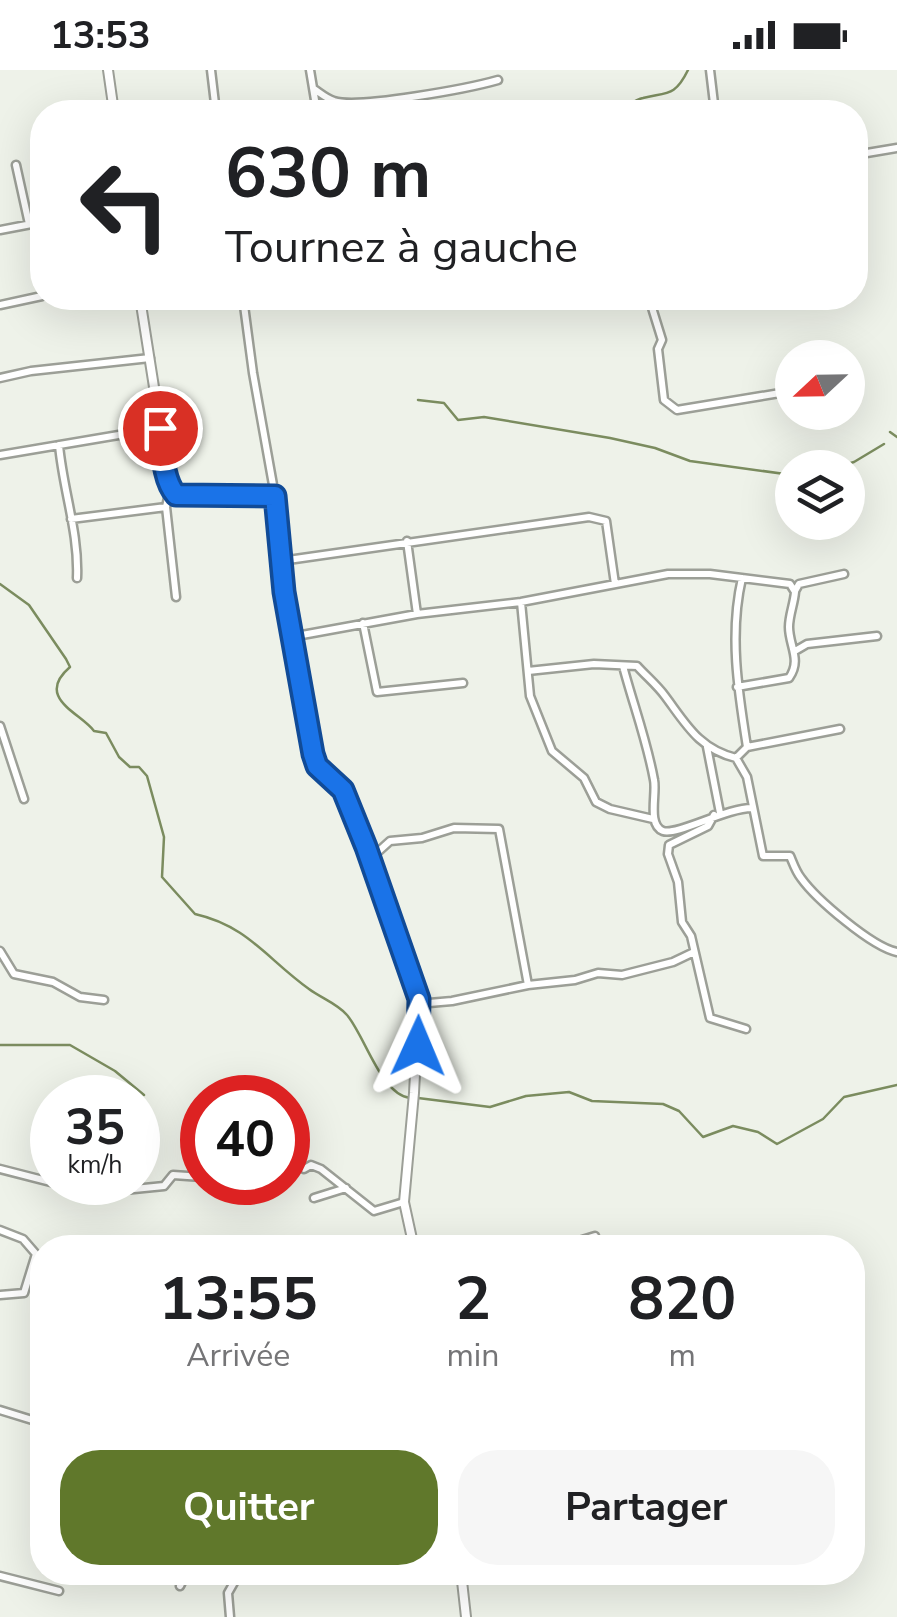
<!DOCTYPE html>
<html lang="fr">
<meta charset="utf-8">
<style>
:root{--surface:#fff;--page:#f6f6f6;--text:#202124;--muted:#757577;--accent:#60782b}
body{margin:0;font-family:"Nunito Sans",sans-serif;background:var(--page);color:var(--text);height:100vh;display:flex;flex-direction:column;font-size:38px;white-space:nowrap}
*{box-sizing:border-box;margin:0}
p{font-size:32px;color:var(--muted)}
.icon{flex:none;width:55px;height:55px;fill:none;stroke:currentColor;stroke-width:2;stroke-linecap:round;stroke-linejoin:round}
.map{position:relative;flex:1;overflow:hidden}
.sheet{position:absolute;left:30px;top:1165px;width:835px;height:350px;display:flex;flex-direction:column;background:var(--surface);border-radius:40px;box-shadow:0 10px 40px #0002}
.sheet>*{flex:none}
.banner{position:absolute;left:30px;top:30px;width:838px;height:210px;border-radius:40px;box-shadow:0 10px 40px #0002;background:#fff;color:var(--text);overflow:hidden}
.needle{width:65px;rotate:248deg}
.buttons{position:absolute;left:775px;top:270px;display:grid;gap:20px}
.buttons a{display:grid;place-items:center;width:90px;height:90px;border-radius:50%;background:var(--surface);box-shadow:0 10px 40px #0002;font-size:50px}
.speed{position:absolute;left:30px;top:1005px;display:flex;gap:20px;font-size:50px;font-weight:700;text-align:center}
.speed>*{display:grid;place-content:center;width:130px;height:130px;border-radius:50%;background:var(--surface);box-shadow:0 10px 40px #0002;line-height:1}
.speed small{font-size:25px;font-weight:400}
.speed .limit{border:15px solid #d22;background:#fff;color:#111}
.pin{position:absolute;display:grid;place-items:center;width:85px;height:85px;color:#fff;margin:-42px;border:5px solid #fff;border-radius:50%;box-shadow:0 2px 10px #0007}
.me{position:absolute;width:110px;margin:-55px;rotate:1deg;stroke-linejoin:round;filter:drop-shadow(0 0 8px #0008)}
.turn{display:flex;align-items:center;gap:35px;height:210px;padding:0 30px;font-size:45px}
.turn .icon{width:130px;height:130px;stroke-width:2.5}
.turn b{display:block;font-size:70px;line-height:85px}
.eta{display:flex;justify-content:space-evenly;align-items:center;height:170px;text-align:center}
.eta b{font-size:60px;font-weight:700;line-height:70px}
.button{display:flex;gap:20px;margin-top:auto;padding:20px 30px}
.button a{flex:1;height:115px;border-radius:40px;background:var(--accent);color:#fff;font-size:40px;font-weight:700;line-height:115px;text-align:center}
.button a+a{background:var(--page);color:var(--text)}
.status{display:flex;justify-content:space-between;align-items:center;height:70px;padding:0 50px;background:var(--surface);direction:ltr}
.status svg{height:28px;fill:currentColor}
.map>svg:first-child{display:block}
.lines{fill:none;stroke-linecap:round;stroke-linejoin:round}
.stream{stroke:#7b8c5f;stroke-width:2.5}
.minor-casing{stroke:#9c9f97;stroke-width:11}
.tertiary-casing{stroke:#9c9f97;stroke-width:12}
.minor{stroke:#fff;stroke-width:6}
.tertiary{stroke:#fff;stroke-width:8}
.route-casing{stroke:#114b97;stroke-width:25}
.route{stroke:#1a73e8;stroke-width:18}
</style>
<div class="status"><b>13:53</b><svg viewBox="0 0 49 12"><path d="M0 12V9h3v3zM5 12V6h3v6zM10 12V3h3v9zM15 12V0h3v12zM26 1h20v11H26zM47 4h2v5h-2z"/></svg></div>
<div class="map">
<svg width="897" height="1547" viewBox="0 0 897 1547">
<rect width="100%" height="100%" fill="#eef2e9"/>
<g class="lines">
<path class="stream" d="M614,42c11,-3 19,-12 29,-14 24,-6 32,-1 45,-28
M418,330l26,3 14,17 26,-3 126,21 45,10 35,13 102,14
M890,362l7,5
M834,398l20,-6 30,-18
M0,514l29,21 37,54 4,8c-36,31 11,46 24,64l12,2 13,24 11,10h9l8,9 17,61 -2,40 33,37c53,12 72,45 114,75 12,9 29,15 38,26 18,21 34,80 63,83
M0,975h70l45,26 29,24
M418,1028l72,9 36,-11 43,-4 23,9 71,3 16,7 24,26 30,-11 25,6 19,12 46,-25 21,-22 53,-12"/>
<g class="minor-casing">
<path id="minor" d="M211,0l5,42
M310,0l7,42
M710,0l5,42
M314,19c6,4 13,10 20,12 25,8 136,-13 164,-21
M855,85l42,-7
M16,95l13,59
M0,160l42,-8
M243,228l10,75 22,123
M649,228l13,42 -4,9 6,51 13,10 115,-19
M0,235l42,-9
M0,308l31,-7 119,-13
M59,375c4,45 20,88 18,133
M0,385l160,-27
M170,419l-4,18 10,90
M71,449l95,-12
M407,471l10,73
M281,491l308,-44 17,4 9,63
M742,508c-13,56 -4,112 5,169
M795,521l4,-7 45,-10
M521,532l9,94 22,55 32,27 12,24 14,7 43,10
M363,553l14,69 86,-9
M291,567l126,-23 104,-12 147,-28h42l80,10 5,8c-1,12 -6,23 -6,35 0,19 13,33 0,51l-52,9
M795,581l12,-7 70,-8
M623,596c10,38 24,75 31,114 3,13 -7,45 9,51 14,5 65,-24 90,-23
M528,601l66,-7 43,2c9,10 20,19 28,30 21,28 34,53 71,62l11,19 16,79h27c3,7 6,16 11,22 15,21 71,69 96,74
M0,656l24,73
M707,677l13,66
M736,688l11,-11 93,-18
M714,745l-6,11 -39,19 -1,9 10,28 4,40 9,14 19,82 36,11
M370,789l20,-18 32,-3 32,-10 45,1 29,156
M0,881l14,23 39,8 27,15 24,3
M419,929l10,4 23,-2 76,-16 47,-5 23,-7 24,2 51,-13 21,-10
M288,1086l16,13 7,-4 10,4 53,42 30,-9
M0,1099l78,20 36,2 50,-5 9,-11 29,2
M211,1112l10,5 22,-5
M248,1112l23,8
M314,1128l32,-10
M0,1160l23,9 13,15 -12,39 -24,2
M556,1178l39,-12
M0,1340l42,13
M0,1506l59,15
M180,1516l7,-14
M230,1547l-2,-24 12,-21"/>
</g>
<g class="tertiary-casing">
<path id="tertiary" d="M108,0l6,42
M140,228l30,191 5,6 12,2 88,-1 9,97 29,161c8,22 29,33 40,54l66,191 -5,94 -10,109 10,46
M461,1502l5,45"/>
</g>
<use href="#minor" class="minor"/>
<use href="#tertiary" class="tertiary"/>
</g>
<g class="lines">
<g class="route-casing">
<path id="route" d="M160,358c3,21 2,51 16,67l99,1 9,96 29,162 4,12 26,24 23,57 53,152 -1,47"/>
</g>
<use href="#route" class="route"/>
</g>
</svg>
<div class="buttons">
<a><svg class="needle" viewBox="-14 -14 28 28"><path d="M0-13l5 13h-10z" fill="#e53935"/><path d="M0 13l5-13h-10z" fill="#757577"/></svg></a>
<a><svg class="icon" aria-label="layers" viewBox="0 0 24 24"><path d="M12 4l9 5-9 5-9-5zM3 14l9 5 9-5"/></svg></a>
</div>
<div class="speed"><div>35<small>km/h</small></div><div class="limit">40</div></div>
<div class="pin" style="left:160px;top:358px;background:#d93025"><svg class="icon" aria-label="arrive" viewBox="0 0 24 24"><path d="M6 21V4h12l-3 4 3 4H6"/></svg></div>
<svg class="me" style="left:418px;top:976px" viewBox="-20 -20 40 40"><path d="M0-17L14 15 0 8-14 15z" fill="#1a73e8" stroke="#fff" stroke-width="4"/></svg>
<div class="banner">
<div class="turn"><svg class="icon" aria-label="left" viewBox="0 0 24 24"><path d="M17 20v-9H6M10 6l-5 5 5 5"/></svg><div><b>630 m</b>Tournez à gauche</div></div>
</div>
<section class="sheet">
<div class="eta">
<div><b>13:55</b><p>Arrivée</p></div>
<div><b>2</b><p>min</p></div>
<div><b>820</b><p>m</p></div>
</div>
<div class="button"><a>Quitter</a><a>Partager</a></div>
</section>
</div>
